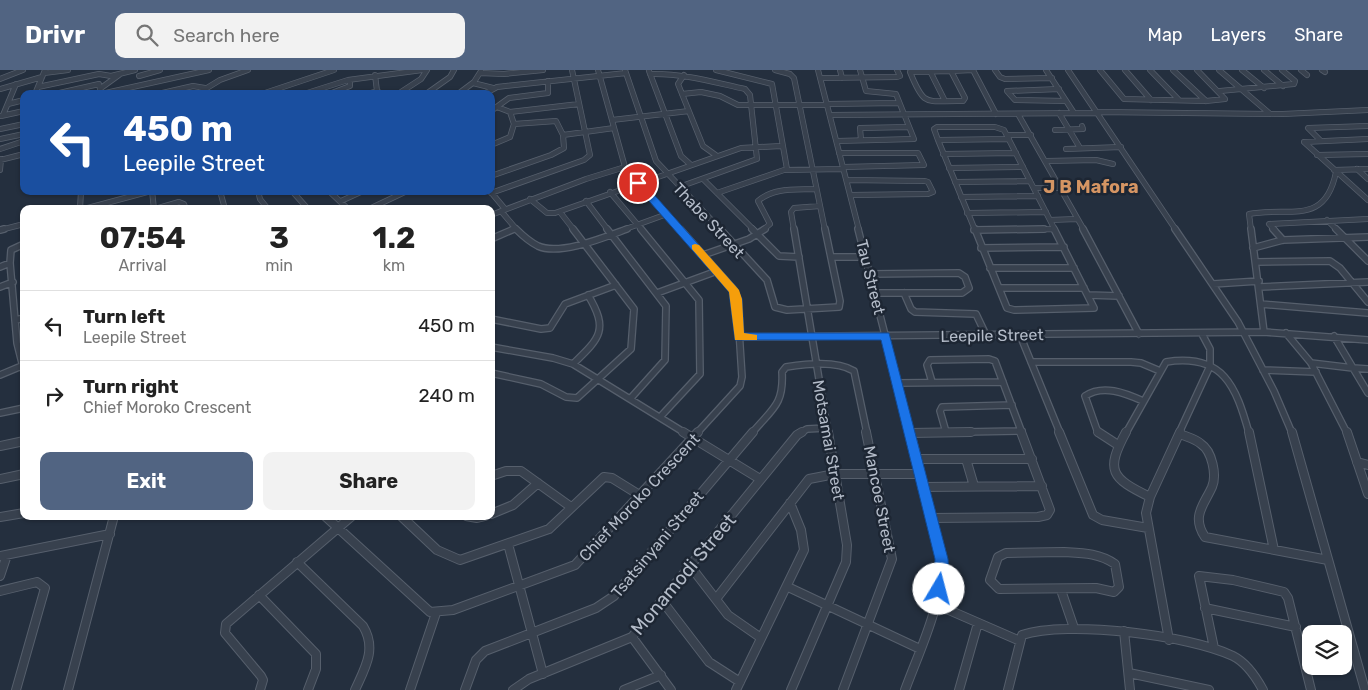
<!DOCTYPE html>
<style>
:root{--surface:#fff;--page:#f2f2f2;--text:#222;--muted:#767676;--line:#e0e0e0;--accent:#516482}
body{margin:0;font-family:Rubik,sans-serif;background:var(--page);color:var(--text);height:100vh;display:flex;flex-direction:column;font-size:19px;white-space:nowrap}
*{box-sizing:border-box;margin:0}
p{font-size:16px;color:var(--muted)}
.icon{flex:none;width:28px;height:28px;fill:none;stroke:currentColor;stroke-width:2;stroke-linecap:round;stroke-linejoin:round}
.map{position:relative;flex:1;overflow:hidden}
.side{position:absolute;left:20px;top:135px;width:475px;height:315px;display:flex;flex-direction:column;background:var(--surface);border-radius:10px;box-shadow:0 1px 4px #0004}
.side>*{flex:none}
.banner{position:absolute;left:20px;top:20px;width:475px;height:105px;border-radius:10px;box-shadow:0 1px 4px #0004;background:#1a4fa0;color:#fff;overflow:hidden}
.tools{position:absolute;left:1302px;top:555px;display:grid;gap:10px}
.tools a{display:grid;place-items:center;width:50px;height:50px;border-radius:10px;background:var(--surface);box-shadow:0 1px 4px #0004;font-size:25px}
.pin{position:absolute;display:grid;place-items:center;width:42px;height:42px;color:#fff;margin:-21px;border:2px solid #fff;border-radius:50%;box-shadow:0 1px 5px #0007}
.me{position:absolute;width:55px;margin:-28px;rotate:8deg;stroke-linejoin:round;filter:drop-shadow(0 0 4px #0008)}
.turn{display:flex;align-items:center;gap:18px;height:105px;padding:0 20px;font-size:22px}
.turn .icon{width:65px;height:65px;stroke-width:2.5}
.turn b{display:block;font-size:35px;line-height:42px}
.eta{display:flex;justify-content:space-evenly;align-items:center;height:85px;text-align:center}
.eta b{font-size:30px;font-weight:700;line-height:35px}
.action{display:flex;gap:10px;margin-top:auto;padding:10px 20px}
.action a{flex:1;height:58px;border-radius:10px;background:var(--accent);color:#fff;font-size:20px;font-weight:700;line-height:58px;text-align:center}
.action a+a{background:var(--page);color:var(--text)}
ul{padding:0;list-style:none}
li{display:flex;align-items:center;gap:15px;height:70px;padding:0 20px;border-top:1px solid var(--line)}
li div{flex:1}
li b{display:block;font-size:19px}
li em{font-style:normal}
header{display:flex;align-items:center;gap:30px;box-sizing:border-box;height:70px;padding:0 25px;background:var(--accent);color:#fff}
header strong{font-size:24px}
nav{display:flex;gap:28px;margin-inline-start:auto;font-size:18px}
.search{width:350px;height:45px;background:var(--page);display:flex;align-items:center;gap:12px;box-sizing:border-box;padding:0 18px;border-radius:10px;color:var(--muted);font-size:19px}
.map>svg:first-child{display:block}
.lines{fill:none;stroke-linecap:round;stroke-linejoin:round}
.minor-far2-casing{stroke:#565f6c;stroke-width:6}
.minor-far1-casing{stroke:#565f6c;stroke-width:8}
.minor-casing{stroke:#565f6c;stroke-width:10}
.minor-far2{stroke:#38414e;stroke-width:4.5}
.minor-far1{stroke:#38414e;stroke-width:5.5}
.minor{stroke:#38414e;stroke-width:8}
.route{fill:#1a73e8;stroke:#114b97}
.slow{fill:#f59e0b}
.labels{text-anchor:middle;stroke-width:5;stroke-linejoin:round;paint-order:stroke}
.street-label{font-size:16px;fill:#b4bcc9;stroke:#1d2633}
.far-district-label{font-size:18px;font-weight:bold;fill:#d59563;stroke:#1d2633}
.near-street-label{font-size:19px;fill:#b4bcc9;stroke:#1d2633}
</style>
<header>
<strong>Drivr</strong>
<div class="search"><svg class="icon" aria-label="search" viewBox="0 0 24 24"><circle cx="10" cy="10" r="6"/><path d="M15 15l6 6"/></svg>Search here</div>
<nav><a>Map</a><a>Layers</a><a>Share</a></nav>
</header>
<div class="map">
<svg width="1368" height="620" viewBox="0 0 1368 620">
<rect width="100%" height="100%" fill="#242f3e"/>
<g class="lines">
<g class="minor-far2-casing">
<path id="minor-far2" d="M598,0l27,97 56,63
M625,0l31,91 65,69
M716,0l56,14 15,85
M775,0l15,4 4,4 31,152
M818,0l41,160
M840,0l2,8
M973,0l23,44
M995,0l5,7 5,2 47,-1
M1046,0l28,43
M1068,0l108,160
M1100,0l24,29 82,2 19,-2 -28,-29
M1125,0l26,30
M1150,0l29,30
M1173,0l33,31
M1219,0l50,43
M1242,0l22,18
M1264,0l19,16
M1301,0l6,5
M1322,0l3,2
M649,1l32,85 10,9
M930,1l15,30
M951,1l14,27 -2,3c-37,-1 -38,8 -53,-29z
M951,1l22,-1
M44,3l24,-3
M480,3l24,1 39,-4
M650,4c33,-1 63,8 95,15l5,6 7,64 -78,28
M375,5l2,16
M684,5l-6,9 25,62 14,10
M139,6l21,-6
M820,8l77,-1 3,-1 -3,-6
M0,9l23,-9
M473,13l20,5
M38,17l61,-13 12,2 24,-6
M101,18l18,-13
M0,19l42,-12
M1059,19l-52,2 8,9 51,1
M1220,21l74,-7 1,-3 -13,-11
M35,24l10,-24
M55,24l44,-10 2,10
M101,24l108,-24
M158,24l35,-8 12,2
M197,24l23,-14 28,-10
M262,24l72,-24
M304,24l44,-14 74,-10
M329,24l21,-8v-6
M367,24l10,-3 5,3
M398,24l23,-15 6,-9
M426,24l24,-17 4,-7
M458,24l16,-12 7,-11
M484,24l13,-7 129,-14
M682,24l19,-2 19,4 18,9h90
M8,34l16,-4
M827,34l72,-1
M497,37l13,5 69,-8
M491,41l18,-13 39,-5v-12
M1097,42l186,2 85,-4
M1059,43l21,35
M1018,44l66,116
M3,45l13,-31
M830,45l268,-2
M1,46l23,-5
M612,50l77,-9
M0,59l24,-5
M1055,60l28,-1 -1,-3
M563,65l51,-7
M1007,65h24
M0,69l24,-5
M1368,69l-64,3 64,58
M861,70l-1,-12 49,-1
M938,70l71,-1
M1320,70l-12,-12 60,-2
M837,71l77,-2 -18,-45 -30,-3 -6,-21
M491,75l19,-8 4,-13 -4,-12
M0,79l24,-8
M1066,79l55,-2
M839,83h79l6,12 -81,2
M943,84l73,-1
M1317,85l51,-1
M0,90l24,-6
M1046,91l50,-1 17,4
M949,98l74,-1
M1357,99l11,10
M0,100l1,-11
M1334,100l34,-1
M491,106l60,-21 13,-7 -1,-13 -7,-14 -42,3
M703,109l51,51
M847,110l78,1 3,1 5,10 -5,2 -78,1
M955,112l75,-1
M1034,118h25
M152,121l2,18
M220,121l5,18
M258,121l2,8 8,10
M292,121l16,18
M329,121l19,18
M490,121l15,18
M610,122l32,38
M491,123l93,-33 6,-5 -18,-85
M717,123l67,-23 59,-1
M961,127l77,-1
M530,129l17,14h8l186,-65 40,-2
M341,131l22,-10
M586,131l22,29
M80,139l1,-18
M84,139l67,-18
M155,139l24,-7 5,2 2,5
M369,139l38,-18
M501,141l16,19
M560,142l14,18
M967,143l79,-1
M491,145l95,-36 39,-12
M1050,150l27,-1
M1327,150l10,10
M0,160l24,-6
M511,160l3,-1
M623,160l44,-16
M763,160l7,-6 -12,-23c16,-14 38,-11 58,-12
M794,160l-3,-18 3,-4 26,-2
M974,160l80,-1
M975,160l-37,-90 -4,-11 3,-2h58l9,3 51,100
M1251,160l-2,-16c40,-8 76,13 87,-42
M1275,160l-6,-6 99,-5"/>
</g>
<g class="minor-far1-casing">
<path id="minor-far1" d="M516,159c7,7 14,13 22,17 22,10 67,-9 89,-17
M607,159l59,77 -1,54 -35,39
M641,159l58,71 1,74 -39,42
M680,159l54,61 3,9 5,78 -2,9 -43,47
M720,159l47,51 8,27 12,3 52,-3 1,-6 -15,-72
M752,159l27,27 20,1
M794,159l34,204
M858,159l52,204
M975,159l32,79 7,2 80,-2 -40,-79
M1083,159l56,105
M1175,159l63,93 36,69 18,42
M1251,159l13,103
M1273,159l10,11
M1336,159l32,32
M0,160l4,-1
M974,160l70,-1
M491,169l23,-10
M24,174l-13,6 -1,13 7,80 7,28
M981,178l83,-1
M1253,178l30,-8 85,-3
M703,185l46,-16 16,-10
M831,187h35
M1256,192l74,-1 10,7 28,34
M0,197l10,-4
M990,198h84
M870,204l89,-1 6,4 4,11 -7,5h-87
M1213,214l46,-3
M0,217l13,-5
M1259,217l109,-5
M999,218h85
M657,223l60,-22
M904,223l7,16 4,3 61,2 10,21
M1088,225l31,1
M1261,234l107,9
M491,249l50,10 9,-1 15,-24 51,-19
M16,250l8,-2
M1286,263l25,30 36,70
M1020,265l40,98
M739,267l525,-5 104,8
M491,277l62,11 20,6 112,69
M1031,292h100l10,1 19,8
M1311,293l42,5 -19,-32
M573,294c27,-26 36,-34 15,-69
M1353,298l15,25
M1353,298l15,1
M1263,300l53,2
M491,303l50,11 25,13 11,1 54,-49 3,-40 -61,-80
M0,305l24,-10
M932,312l-5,-17 3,-5 59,-1 6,2 27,72
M897,313l106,-1
M0,343l24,-5
M946,362l-6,-21 2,-4 70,-2
M752,363c20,-24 32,-28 30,-61l4,-5c20,-3 50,-7 68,4l13,62
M800,363l7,-4 19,-1
M910,363l112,-2
M1098,363l-13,-37c18,-12 40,-3 58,5
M1126,363l40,-71c58,-9 70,25 83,71
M1179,363l31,-67v-17l-8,-15"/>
</g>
<g class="minor-casing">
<path id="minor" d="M683,362l77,47
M1059,362l34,83 9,5 46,8
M1098,362l20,13
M1126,362c-21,39 -15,46 24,65
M1249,362l25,118
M1292,362l73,258
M1347,362l21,62
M910,363l61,-1
M1180,364c7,3 16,5 21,10 11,7 16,31 11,43 -8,18 -21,29 -7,50l123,23
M0,376l24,-5
M915,389h117
M966,389l8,27
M1357,392l11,3
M491,406l15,-5h15l50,36
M0,409l24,-5
M922,417l120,-1
M491,444l22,-9 25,-22
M325,446l105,96 23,-2 122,-45 123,-133
M401,446l36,34 23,10 89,-31 55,-52 8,1 29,18
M466,446l11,2 8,-2
M0,447l24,-4
M930,448l108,-1 9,-2 3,-5 -29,-78
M508,474l35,130
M1064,482c18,1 35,1 51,12l4,23 -5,5 -18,-4 -97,1 -9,-9 8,-23 8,-4z
M0,486l110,-22
M297,492l66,64c14,23 2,42 -8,64
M691,497l37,48 33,23
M0,506l7,-21
M788,517l132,62
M1061,520l13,38
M0,521l37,-9 8,6 -29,102
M259,525l57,59v15l-8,21
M716,529l93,-120 26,-5h84
M663,532l46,60 31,20
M935,534l85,37
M1205,538l91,19
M1124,561l6,59
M632,567l39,53
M1169,570l-23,-127 4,-16 30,-65
M1214,578l-15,-72 34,4 51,12 4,6 23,92
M1129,603l80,17
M68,620l46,-174
M260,620l3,-10 -2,-4 -36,-43 1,-9 126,-108
M410,620l26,-77
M465,620l11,-30 9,-9 111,-43 18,-12 139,-164
M513,620l16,-11 103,-42 165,-202 5,-3
M624,620l37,-15
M736,620l68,-140 -3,-20 -11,-27
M791,620l55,-128 1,-17 -19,-113
M843,620l49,-131 -26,-127
M905,620c16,-43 37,-85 37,-131l-32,-127
M959,620l19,-67
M1008,620l14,-55c45,-15 167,0 211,21 14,7 23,21 30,34"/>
</g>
<use href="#minor-far2" class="minor-far2"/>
<use href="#minor-far1" class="minor-far1"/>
<use href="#minor" class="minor"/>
</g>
<path class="route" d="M635,111h7l95,107 5,11 2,34h145l59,226 1,15 -5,19 -5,2 -5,-2c-3,-7 1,-24 1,-34l-54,-219h-146l-6,-48 -94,-107z"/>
<path class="slow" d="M695,174l4,1 40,45 3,9 2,34 13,2v5h-22l-6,-48 -37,-43v-4z"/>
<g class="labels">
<g class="street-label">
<text transform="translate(709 150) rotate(47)" y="6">Thabe Street</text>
<text transform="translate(871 207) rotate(76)" y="6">Tau Street</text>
<text transform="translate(992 265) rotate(-1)" y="6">Leepile Street</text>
<text transform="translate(829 370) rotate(80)" y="6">Motsamai Street</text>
<text transform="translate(639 427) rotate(-47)" y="6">Chief Moroko Crescent</text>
<text transform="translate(880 429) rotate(79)" y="6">Mancoe Street</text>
<text transform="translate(657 474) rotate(-50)" y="6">Tsatsinyani Street</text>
</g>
<g class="far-district-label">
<text x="1091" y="123">J B Mafora</text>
</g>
<g class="near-street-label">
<text transform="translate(683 504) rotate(-50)" y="7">Monamodi Street</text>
</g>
</g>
</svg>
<div class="tools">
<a><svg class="icon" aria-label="layers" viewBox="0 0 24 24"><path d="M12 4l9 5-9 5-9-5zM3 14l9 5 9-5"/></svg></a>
</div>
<div class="pin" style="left:638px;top:113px;background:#d93025"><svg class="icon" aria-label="arrive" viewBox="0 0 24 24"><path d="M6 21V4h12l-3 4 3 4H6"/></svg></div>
<svg class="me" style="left:939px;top:519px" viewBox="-20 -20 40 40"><circle r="19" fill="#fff"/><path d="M0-13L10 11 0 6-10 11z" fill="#1a73e8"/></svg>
<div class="banner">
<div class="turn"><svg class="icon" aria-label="left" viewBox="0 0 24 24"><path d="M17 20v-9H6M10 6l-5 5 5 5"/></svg><div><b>450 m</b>Leepile Street</div></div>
</div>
<section class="side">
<div class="eta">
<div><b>07:54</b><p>Arrival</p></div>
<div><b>3</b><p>min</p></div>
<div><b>1.2</b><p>km</p></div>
</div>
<ul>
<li><svg class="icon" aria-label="left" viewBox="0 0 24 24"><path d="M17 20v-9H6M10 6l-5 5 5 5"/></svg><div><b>Turn left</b><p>Leepile Street</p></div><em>450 m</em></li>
<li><svg class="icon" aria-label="right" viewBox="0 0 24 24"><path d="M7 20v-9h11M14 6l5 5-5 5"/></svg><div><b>Turn right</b><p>Chief Moroko Crescent</p></div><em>240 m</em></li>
</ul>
<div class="action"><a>Exit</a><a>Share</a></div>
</section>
</div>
